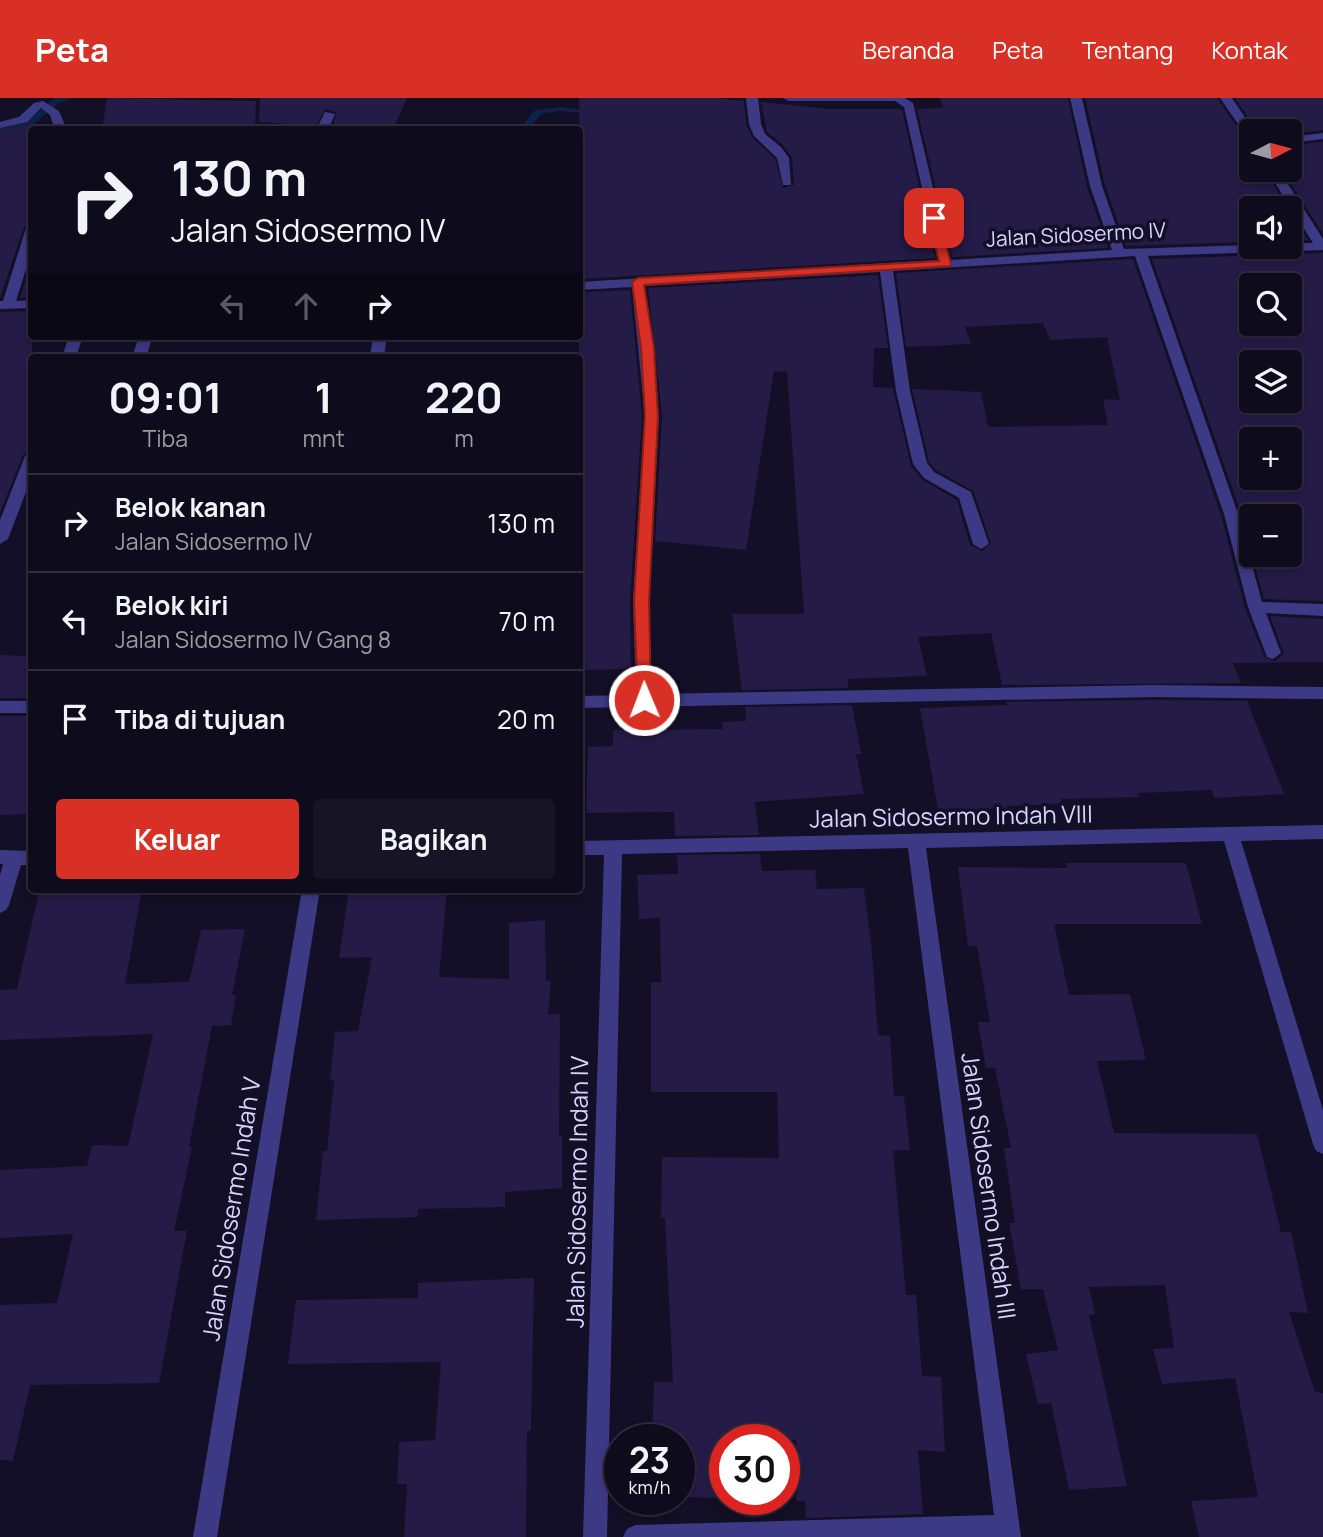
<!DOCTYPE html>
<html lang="id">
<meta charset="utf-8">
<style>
:root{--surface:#0e0b1c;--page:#171425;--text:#f1f3f6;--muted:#9b9ba3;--line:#2e2b3b;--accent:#d93025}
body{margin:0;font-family:Manrope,sans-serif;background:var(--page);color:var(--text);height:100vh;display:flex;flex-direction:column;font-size:26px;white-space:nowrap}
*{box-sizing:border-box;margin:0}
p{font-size:23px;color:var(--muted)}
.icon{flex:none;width:38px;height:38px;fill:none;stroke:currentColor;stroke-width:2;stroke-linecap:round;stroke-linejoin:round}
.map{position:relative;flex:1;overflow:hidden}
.drawer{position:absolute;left:28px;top:256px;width:555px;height:539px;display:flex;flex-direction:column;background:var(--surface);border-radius:7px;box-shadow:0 4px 10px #0003,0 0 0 2px var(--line)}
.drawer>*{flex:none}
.hud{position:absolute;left:28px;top:28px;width:555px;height:214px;border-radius:7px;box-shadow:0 4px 10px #0003,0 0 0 2px var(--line);background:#0e0b1c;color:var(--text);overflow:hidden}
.needle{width:46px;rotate:84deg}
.buttons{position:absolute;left:1239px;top:21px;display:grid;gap:14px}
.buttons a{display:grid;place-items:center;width:63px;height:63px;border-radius:7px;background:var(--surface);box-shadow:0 4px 10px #0003,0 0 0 2px var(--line);font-size:35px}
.speed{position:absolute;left:604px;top:1326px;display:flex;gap:14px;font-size:35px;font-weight:700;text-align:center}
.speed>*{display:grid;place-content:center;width:91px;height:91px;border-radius:50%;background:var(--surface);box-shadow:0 4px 10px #0003,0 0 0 2px var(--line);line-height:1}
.speed small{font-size:18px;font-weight:400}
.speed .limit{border:10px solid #d22;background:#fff;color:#111}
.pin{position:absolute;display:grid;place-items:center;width:60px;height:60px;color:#fff;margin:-30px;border-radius:14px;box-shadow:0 4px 10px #0006}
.me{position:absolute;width:77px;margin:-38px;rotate:359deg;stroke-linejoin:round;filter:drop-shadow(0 0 5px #0008)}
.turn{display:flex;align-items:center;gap:24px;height:147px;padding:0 28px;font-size:32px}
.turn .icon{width:91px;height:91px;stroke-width:2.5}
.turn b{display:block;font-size:49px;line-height:60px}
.lanes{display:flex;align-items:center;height:66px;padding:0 28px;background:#0003;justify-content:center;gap:35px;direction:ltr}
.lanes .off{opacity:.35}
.eta{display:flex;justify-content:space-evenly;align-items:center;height:119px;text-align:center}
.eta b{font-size:42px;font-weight:700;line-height:49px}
.primary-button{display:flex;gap:14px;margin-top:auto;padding:14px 28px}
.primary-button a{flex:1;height:80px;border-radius:7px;background:var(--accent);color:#fff;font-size:28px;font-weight:700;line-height:80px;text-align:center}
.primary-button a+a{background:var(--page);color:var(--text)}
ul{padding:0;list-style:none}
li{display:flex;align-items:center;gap:21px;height:98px;padding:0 28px;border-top:2px solid var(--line)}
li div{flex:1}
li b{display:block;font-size:26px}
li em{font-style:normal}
header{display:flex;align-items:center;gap:42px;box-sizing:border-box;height:98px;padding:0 35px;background:var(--accent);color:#fff}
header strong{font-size:33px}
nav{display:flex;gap:38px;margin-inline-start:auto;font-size:24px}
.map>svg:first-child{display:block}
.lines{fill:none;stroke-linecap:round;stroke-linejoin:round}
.stream{fill:#0c2248;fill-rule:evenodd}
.building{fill:#241b47;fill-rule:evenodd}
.street{fill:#3d3a85;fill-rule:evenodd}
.route{fill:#d93025;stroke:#8d1f18;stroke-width:2}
.labels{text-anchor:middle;stroke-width:7;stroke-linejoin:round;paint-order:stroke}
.far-street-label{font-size:21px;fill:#d9d4ff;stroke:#130f26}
.street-label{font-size:24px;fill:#d9d4ff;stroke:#130f26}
</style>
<header>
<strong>Peta</strong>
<nav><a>Beranda</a><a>Peta</a><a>Tentang</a><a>Kontak</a></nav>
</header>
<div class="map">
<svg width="1323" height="1439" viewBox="0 0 1323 1439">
<rect width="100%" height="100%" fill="#130f26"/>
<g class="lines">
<path class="stream" d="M55,0h20l-15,4 -27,23 -33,7v-4l27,-7z
M560,9l35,4 4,2 -4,2 -35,-4 -19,3 -13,16h-9l16,-20z
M376,20h6l23,12h-12l-17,-8z"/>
</g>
<path class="building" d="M107,0l149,3 -1,29h-153z
M260,0h147l-14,32 -61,-3 5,-14 -11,-4 -11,17 -56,-4z
M579,0h139l26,3 2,23 6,13 23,22 8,29 11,-3 -2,-27 -9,-13 -16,-13 -6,-30 68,7h73l33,149 -354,21z
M940,0h128l19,89 21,61 -156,9 -35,-148 26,-1z
M1085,0h132l28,40 6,2v30h13l24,38h-37v34l-125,4 -21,-61z
M1235,0h88v32l-33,4v-3h-33z
M32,23v100l-8,6 -24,71v-168l28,-5z
M1323,44v92l-41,-64h8v-25z
M1290,113l18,29h-18z
M1323,155v348l-59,-2 -12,-44h38v-39h-39v37l-10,-40 -89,-254zM1251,187h39v39h-39zM1251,264h39v39h-39zM1251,341h39v39h-39z
M1133,161l88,256 24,93 20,50 10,3 9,-7 -14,-38 53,3v43l-90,1 8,20 -239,2 -11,-52 -73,4 9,39 -80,3 2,9 -107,2 -10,-76h72l-17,-242 -13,-1 -28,179 -91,-9 7,-125 -14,-128 230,-13 10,73h-14l-1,39 20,1 18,78 12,14 34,20 13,45 12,6 9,-8 -18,-52 -37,-21 -7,-8 -17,-73 69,3 7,35 120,-2 -5,-26 17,1 -13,-63 -57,3 -7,-17 -78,4 6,17 -65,3 -10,-74z
M32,162v37l-12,1z
M630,192l12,126 -12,185 1,68 -52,1v-334h5l-2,-44z
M32,213v138l-9,6 -23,58v-201z
M0,557l32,1v42h-32z
M1153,602l94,1 37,93 -70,4 -2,-8 -74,3 1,4 -78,2 1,5 -54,2 1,2 -71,2 -18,-102 87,-3 -1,-3z
M852,607l9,49h-5l8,40 -109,8 4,33 -84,1 -1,-24 -88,1 2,-66 25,-1v-16l110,-1 -1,-7 24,-1 -1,-14z
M0,618h32v98l-32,1z
M760,756l2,17 53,-1 2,19 47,-1 8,64 6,83 12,1 4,60h10l6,54h-17l13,145h10l6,81 19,1 4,75 -27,-2 5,64 -117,4 -1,-17h-9v-61h-72v58l-45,-1v-57h-27l2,-58h19l-8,-164h-4l1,-61 117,1 -2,-66h-126v-110h10l-1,-64 -21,1 -2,-44 41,-1 -1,-19z
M1066,765h120l16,61h-148l15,71 61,-1 16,66 -49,1 17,72 143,1 24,98h10l17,81 -19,-1 26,80 8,1v144h-124l-8,-36 67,-4 -23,-119 -73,6 -9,-35 21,-1 -9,-63 -76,2 6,27 -6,1 38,171 -58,4 -18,-87 -13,1 -12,-50 32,-4 -15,-61h-22l-12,-66h6l-11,-75h7l-16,-80h-9l-8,-46h12l-13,-76h-9l-10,-79 109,1z
M142,791l-17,95 64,-2 12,-52 44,-1 -13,66h4l-5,30 -19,1 -23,121h3l-18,84h13l-28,152 -129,2 -17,76 -13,-1v-155l57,-2 16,-69 -73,4v-68l87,-4 5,-21 36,1 25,-112 -153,6v-50l17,-1 22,-97z
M349,791h98l-8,88 70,2v-56l36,-3 1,61h5l-3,34 12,-1 -1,122h3v52l-57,4v15l-87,2v8l-102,3 7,-69h4l7,-71 -4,1 5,-49 23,-1 14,-74 -33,1z
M534,1180l-3,153h-4l-1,106h-122l3,-53h-10l2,-42 36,-2 6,-78 -153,2 8,-64 122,-2v-15z"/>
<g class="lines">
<path class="street" d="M746,0h12l3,26 4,10 16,13 8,11 2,27h-8l-6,-27 -23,-22 -5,-12z
M783,0h122l8,5 37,157 162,-10 -22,-64 -20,-88h12l20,88 22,63 127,-4v2h39v-4h23l-46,-73h12l44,69v11l-175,6 90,258 24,88 61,2v12l-57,-3 15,40 -8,6 -6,-2 -19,-50 -24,-93 -89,-258 -242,15 17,120 17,72 7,9 37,20 18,52 -8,5 -8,-5 -14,-46 -35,-20 -11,-14 -17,-73 -16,-119 -235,14 14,130 -10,185 3,93 501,-9 170,2v12l-170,-2 -574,11v-12l57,-1 -3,-94 12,-185 -13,-129 -53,3v-8l359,-22 -34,-153 -9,-6h-106z
M1220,0h12l22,33h-3v7l-4,-1z
M43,3l16,10 8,19h-12l-5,-15 -9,-7 -14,14 -27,6v-6l19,-5 15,-14z
M325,14l10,2 -7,16h-12z
M1323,35v6l-33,4v-6z
M32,126v26l-16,51 16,-1v8l-32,1v-8h3l23,-73z
M69,238h14l-7,21h-14z
M139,238h14l-7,21h-14z
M373,238h14l-3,21h-14z
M32,353v25l-24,63 -8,5v-24l25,-64z
M0,603h32v12h-32z
M1323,727v14l-82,2 82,269v44l-7,-3 -3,-7 -89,-303 -298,7 95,689h-398l4,-8 8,-4 359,-10 -86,-667 -286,6 -15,683h-24l21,-682h-25v-14z
M0,752l32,1v14h-11l-12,40 -3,5 -6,3v-38l3,-11h-3z
M302,791h18l-103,648h-24z"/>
</g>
<path class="route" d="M934,117l5,3 12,46 -1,2 -306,19 10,63 4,68 -9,185 2,99 -2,4h-11l-4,-103 11,-185 -4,-68 -9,-66 6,-4 301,-17 -11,-43z"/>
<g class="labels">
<g class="far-street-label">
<text transform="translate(1076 137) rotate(-3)" y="7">Jalan Sidosermo IV</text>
</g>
<g class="street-label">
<text transform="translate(951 719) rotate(-1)" y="8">Jalan Sidosermo Indah VIII</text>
<text transform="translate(988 1088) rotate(82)" y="8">Jalan Sidosermo Indah III</text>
<text transform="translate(578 1094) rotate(-89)" y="8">Jalan Sidosermo Indah IV</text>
<text transform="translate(232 1111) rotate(-81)" y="8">Jalan Sidosermo Indah V</text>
</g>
</g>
</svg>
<div class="buttons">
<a><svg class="needle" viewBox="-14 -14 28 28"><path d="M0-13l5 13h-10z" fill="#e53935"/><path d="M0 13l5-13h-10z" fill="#9b9ba3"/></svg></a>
<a><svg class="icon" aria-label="sound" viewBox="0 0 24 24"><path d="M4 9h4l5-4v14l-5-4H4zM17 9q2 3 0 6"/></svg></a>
<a><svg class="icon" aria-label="search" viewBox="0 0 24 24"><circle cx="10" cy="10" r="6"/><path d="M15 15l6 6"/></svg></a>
<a><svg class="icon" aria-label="layers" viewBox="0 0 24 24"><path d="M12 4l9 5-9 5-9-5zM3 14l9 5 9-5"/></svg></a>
<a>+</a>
<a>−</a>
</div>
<div class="speed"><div>23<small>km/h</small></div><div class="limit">30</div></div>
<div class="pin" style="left:934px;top:120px;background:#d93025"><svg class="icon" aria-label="arrive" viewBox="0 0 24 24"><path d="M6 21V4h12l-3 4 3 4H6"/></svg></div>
<svg class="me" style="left:644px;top:602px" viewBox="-20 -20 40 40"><circle r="17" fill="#d93025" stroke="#fff" stroke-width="3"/><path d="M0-11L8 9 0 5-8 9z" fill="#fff"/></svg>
<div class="hud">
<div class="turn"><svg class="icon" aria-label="right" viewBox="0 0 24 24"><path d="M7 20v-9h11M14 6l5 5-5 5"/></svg><div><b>130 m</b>Jalan Sidosermo IV</div></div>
<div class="lanes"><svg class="icon off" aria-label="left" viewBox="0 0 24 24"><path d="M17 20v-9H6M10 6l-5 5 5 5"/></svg><svg class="icon off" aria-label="ahead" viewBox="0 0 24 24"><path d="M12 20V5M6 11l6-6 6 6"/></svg><svg class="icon" aria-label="right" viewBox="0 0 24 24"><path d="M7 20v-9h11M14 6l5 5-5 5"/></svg></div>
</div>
<section class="drawer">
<div class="eta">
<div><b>09:01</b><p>Tiba</p></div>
<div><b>1</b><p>mnt</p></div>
<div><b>220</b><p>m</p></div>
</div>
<ul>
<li><svg class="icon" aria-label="right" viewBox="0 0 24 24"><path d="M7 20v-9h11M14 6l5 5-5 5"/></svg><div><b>Belok kanan</b><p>Jalan Sidosermo IV</p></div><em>130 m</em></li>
<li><svg class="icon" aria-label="left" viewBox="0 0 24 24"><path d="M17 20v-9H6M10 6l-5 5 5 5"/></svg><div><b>Belok kiri</b><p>Jalan Sidosermo IV Gang 8</p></div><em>70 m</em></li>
<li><svg class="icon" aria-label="arrive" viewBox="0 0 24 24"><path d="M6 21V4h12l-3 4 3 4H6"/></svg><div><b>Tiba di tujuan</b></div><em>20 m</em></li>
</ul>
<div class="primary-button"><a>Keluar</a><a>Bagikan</a></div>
</section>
</div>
